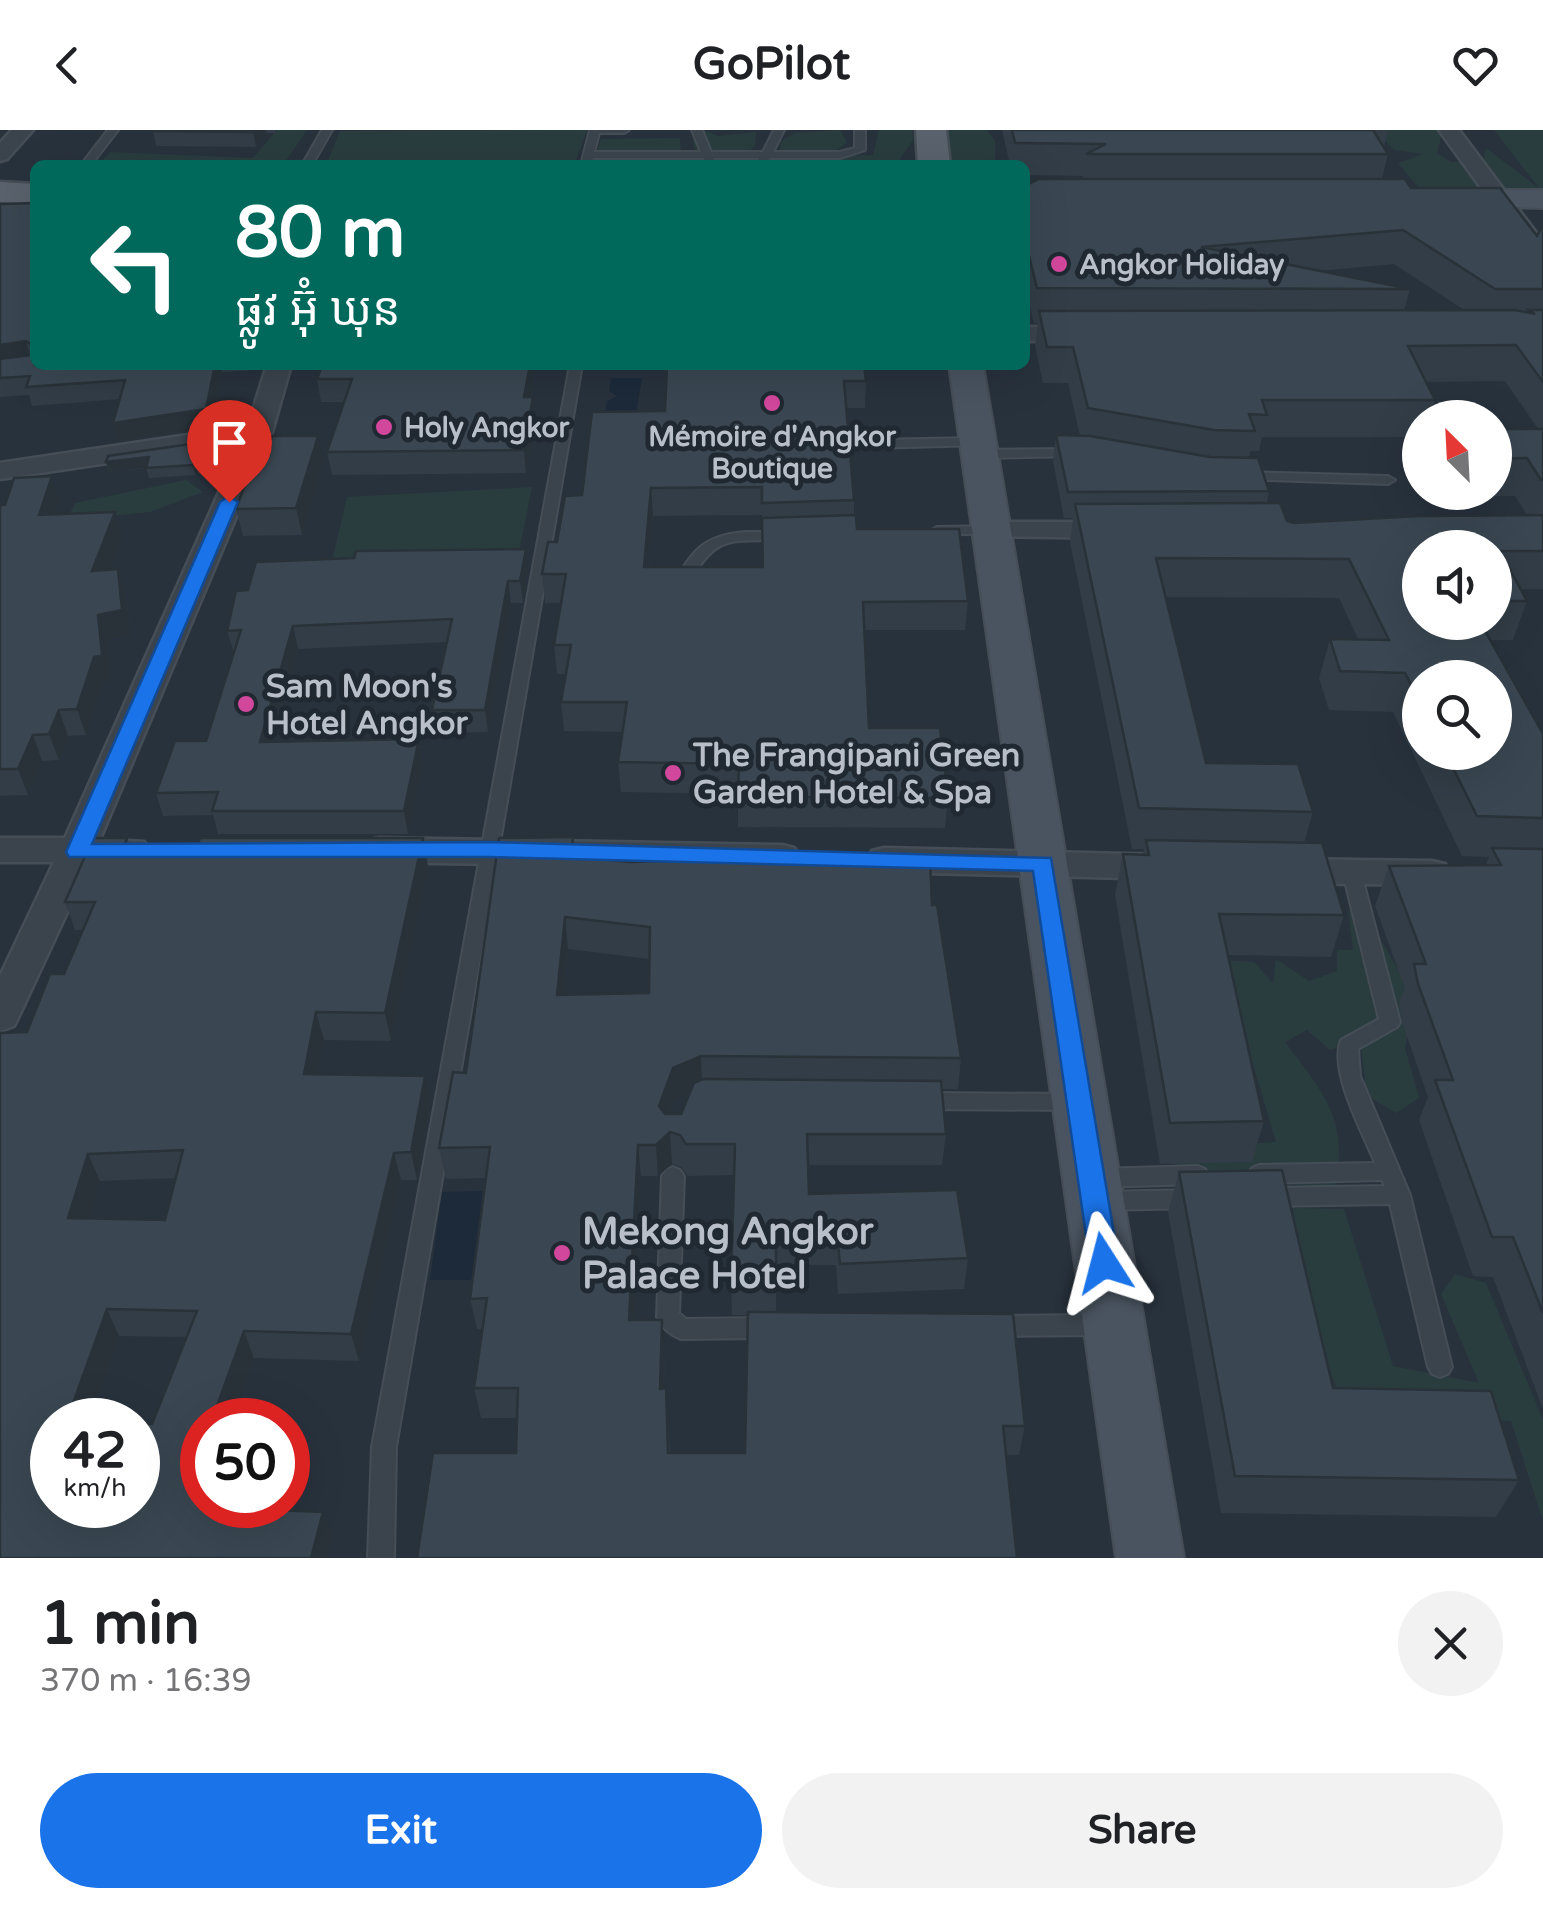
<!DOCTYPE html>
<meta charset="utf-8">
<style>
:root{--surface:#fff;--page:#f2f2f2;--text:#202124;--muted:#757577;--accent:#1a73e8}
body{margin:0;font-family:"Varela Round","Noto Sans Khmer",sans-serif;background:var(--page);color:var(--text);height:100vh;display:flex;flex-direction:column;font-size:38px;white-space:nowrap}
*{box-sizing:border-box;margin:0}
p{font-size:32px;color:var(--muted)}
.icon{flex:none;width:55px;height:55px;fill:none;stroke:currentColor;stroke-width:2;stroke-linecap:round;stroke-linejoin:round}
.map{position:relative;height:1428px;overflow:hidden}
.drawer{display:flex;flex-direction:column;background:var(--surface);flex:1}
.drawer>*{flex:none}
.hud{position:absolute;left:30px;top:30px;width:1000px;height:210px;border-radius:15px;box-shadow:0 10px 40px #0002;background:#00695c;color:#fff;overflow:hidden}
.needle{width:65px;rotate:336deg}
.fabs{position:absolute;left:1402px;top:270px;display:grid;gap:20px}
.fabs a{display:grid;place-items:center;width:110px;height:110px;border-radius:50%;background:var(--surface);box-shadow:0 10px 40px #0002;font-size:50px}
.speed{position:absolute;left:30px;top:1268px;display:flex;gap:20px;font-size:50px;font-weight:700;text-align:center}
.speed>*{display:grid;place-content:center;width:130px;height:130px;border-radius:50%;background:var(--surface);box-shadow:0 10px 40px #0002;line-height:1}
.speed small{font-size:25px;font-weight:400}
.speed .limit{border:15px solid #d22;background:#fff;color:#111}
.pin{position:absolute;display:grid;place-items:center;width:85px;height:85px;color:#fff;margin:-102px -42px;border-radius:50% 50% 50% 0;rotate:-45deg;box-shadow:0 0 10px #0007}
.pin .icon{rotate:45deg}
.me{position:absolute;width:110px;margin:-55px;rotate:351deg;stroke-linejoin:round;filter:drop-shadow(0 0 8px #0008)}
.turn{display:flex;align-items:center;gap:35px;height:210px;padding:0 40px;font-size:45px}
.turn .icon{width:130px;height:130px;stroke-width:2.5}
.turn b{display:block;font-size:70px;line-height:85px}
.round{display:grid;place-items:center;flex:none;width:105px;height:105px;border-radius:52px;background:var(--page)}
.overview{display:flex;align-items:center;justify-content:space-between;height:170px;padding:0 40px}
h1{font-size:60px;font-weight:800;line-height:75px}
.cta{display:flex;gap:20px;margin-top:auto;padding:20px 40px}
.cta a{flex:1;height:115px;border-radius:60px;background:var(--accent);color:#fff;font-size:40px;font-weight:800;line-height:115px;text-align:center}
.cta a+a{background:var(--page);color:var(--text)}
header{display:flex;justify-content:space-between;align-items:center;height:130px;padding:0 40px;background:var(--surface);font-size:45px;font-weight:800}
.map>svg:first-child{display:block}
.green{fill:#2a3d3e}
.water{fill:#1c2a3a}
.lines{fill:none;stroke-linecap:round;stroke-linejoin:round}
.lane-casing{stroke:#454d56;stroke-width:4}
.street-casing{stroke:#454d56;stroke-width:5}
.secondary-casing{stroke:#454d56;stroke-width:4}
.primary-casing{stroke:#454d56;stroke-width:5}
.lane{fill:#3b444d;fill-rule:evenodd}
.street{fill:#3b444d;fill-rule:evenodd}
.secondary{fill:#4a5460;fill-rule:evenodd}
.primary{fill:#5a636d;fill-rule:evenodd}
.wall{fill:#323d47;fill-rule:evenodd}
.shaded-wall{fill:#293239}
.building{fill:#3a4752;stroke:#293239;stroke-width:2.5;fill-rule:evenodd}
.route{fill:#1a73e8;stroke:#114b97;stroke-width:2.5}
.hotel-dot{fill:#d1479c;stroke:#202932;stroke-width:4}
.labels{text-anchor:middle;stroke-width:10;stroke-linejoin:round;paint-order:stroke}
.far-poi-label{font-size:28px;font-weight:bold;fill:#b8bfc8;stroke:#202932;text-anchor:start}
.poi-label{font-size:32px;font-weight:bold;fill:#b8bfc8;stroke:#202932;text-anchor:start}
.near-poi-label{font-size:38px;font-weight:bold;fill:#b8bfc8;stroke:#202932;text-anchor:start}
</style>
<header><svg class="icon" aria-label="back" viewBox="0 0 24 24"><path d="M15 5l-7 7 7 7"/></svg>GoPilot<svg class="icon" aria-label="heart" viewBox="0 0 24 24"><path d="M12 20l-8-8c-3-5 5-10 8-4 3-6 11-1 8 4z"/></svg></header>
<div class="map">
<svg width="1543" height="1428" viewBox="0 0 1543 1428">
<rect width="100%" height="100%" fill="#28323d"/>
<path class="green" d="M277,0h30l-24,35 -185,-1 13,-12 142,6z
M587,0l-13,35h-248l14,-34z
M703,0l15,6 38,-4 -1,13 -8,9h-52l-2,-15 11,-2z
M840,0l7,12 -12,10 -56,-1 3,-11 13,-7z
M879,0h33l1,10 -17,25h-118l1,-8 94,-2z
M941,0h46l8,11v24h-49z
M1375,0h75l-8,3 -5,20 14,9h32l3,-14 54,41 -46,-59h49v62l-162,-4 37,-1 -20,-24 25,-9 -29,-4z
M680,8l1,14 -85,1 5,-14z
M186,350l17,12 -53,20 -83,8 8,-17z
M532,357l-13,65 -187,9 15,-64z
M1348,779l35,35 32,54 -10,50 14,50 -23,15 -29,-17 -7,-56 -30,10 -23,-20 -22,12c39,52 64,77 50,145l-152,-9 -7,-8 -4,-22 104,-6 -54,-182 32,2 19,21 3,-24 33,22 28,-10v-21h16z
M1293,1078l51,1 49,157 86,17 -38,-89 14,-20 31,9 57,137v101l-32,-100 -111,-4 -57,-10 -43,-122z"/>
<path class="water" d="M611,248h31l-6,35h-31l2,-12 10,-5 -8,-5z
M483,1061l-11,89h-42l12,-88z"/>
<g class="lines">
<g class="lane-casing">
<path id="lane" d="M108,0h10l-27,35h-10z
M322,0h10l-20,35h-10z
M590,0h39l-5,3h-25l-5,19h107l-9,-22h10l9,22h52l11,-22h10l-11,22h67l15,-4v-18h10v20l-25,8h-70l-7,6 -5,-3 1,-3h-46l2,4 -5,3 -7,-7h-110l-2,7h-10z
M570,235h12l-186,1082 -2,111h-26l4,-111z
M978,308l7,4 -2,3 -114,3 -7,-4 7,-4z
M1074,319l5,1v6l-99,2 -7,-4 7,-4z
M1243,342l145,4 7,4 -7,4 -150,-5 -2,-3z
M991,396l5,1v6l-59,2 -7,-4 7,-4z
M746,402h40l7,4 -7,4c-65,1 -68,-6 -103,52h-10l-2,-3c20,-37 31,-54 75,-57z
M1352,737l9,6 39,149 -3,5 -39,22 2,27 50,119 42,172 -4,7 -8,3 -8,-3 -4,-7 -38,-163 -125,2 -8,-3 -3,-6 3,-6 8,-3 120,-2 -3,-6 -123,3 -7,-3 -4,-6 4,-6 7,-3 116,-2c-13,-32 -46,-91 -34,-123l38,-21 -36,-146z
M920,963l154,1 7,2 3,6 -3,6 -7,2 -154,-1 -7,-2 -3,-6 3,-6z
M1198,1036l7,3 4,6 -4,6 -7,3 -99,3 -7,-3 -4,-6 4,-6 7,-3z
M673,1037l7,3 4,6 -5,137 7,6 83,-1 8,3 3,7 -3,7 -8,3 -88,1c-11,-4 -19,-11 -24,-22l5,-141 4,-6z
M1194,1060l8,3 3,6 -3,6 -8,3 -94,2 -8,-3 -3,-6 3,-6 8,-3z
M1104,1185l8,3 3,7 -3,7 -8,3 -109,1 -8,-3 -3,-7 3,-7 8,-3z"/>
</g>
<g class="street-casing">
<path id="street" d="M12,0h21l-26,29 -7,2v-18z
M1439,0h20l84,112v22l-8,-2z
M1025,197h57l12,7 -12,7h-57z
M267,235h24l-19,67 -172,407 44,3 6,9 -6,9 -54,3 -71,153 -5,10 -14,5v-55l54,-114h-54v-24h65l176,-395 -241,36v-16l248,-37z
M991,392h126l14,8 -14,8 -136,-2 -4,-6z
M379,708l403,7 12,3 6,9 -6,9 -12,3 -403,-7 -12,-3 -6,-9 6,-9z
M884,718l283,7 13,3 5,9 -5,9 -13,3 -283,-7 -12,-3 -6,-9 6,-9z
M1284,729l148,2 13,3 5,9 -5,9 -13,3 -148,-2 -13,-3 -5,-9 5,-9z"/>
</g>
<g class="secondary-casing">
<path id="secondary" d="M1443,60h100v18l-110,-3 -4,-6 4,-6z
M949,235h34l201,1193h-68z"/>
</g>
<g class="primary-casing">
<path id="primary" d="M916,0h30l4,35h-32z
M0,52l35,2v20l-35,-2z"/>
</g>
<use href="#lane" class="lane"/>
<use href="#street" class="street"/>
<use href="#secondary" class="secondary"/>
<use href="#primary" class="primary"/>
</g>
<path class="wall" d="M153,0h123l-1,3h-8l-11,14 -100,-1z
M1002,0h386l-4,17 4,7 -6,25 155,57 6,-7v360h-22l6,12 -14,39h-23l53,94v675l-50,-132 -20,-1 -54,-156 9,-23 -25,-72 -4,-21 6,-16 -30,-82 14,-40 97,-1 3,-8 -27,-1 -69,-144 -64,-2 -10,-32 11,-39h28l-19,-41 -173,-1 40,166 107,49 -9,31 40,72 -13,42 -103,-2 36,166 -12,41 -92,2 -45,-269 8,-41h20l1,-5h-12l-62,-307 3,-24h-9l-11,-57 3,-26 24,1 -12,-53h-25l-8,-37 3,-23h-4l-9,-35v-102l58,-7v-3l-58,-1v-10h-15zM1394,134l70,46 -60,1 6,-22 -91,-18zM1505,251l33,48h-43v63h-66l2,5 84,-1 12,19 -233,8 -7,-2 -20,-18 2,-12 -20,-33 1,-7h9l3,-14h158v-19h10l5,-18 -9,-18zM1495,418v74h-75zM1420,548l75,74h-75z
M35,73v162h225l-2,5 -36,2 -11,56 -93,14 2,-43 -88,7 -3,-11 -29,2v-193z
M536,235l-5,32h2l3,23 -10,53 -194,2 -5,-23 17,-50h-23l-4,-23z
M667,235l199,16 -1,27h-19l8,92v15l3,14 111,72 -3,29h-101l5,98 79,70 -3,30 -207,-1v-33l-117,-2 -3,-30 4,-30 -58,-1 -3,-29 5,-28h-9l-3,-29 7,-42h-16l-3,-29 40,-79 83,-84zM762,385l1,52h-115l5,-51z
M1420,318v29l-6,-9z
M207,322l-12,23 -46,3 -3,-10 -37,4 -3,-10z
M323,332l-21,73 -59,1 -7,-27z
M59,370l-4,14 68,23 -13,32h8l8,25 4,42 -23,4 3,41 -7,1 -17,53 -18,1 -9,24 -17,1 -14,34 -28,1v-291z
M528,441l-5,32h-12l-23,129 -52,1 -4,-23 15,-68 -149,7 -26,93 147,-3 4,23 -15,72h-190l-5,-19 -50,1 -7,-23 50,-52 28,-88 -7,-22z
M127,708l3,8 298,20 -37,175 -67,-1 -7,34 114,29 -14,77h-16l-42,181 -105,-3 -52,62 106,37 -15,54 39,26 -332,21 27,-526 37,-58 19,-44h-8l-10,-28zM176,1048l-11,42 -77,-2 12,-37zM119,1206l68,1 -35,87 -100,-4z
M575,726l357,49 29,153 -3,31h-16l4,45 -4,31h-134l1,29 159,64 -4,31 -126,5 -2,-29h-60v47l249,114 -6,29 -503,-2 1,-35h-36l-7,-30 9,-59h-6l-7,-30 16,-121 -40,1 -7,-31 27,-75zM568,819l81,10v34l-85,2zM690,962l-9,22h-11l4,-14zM672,1034l9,3 7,9 46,-1 -3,109 1,31h16l-3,138h-75l-4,-65h-2l1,-38 -32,-30 8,-144h17z
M1179,1042l154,216 186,92 -23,37 -275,-4 -53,-301z"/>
<path class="shaded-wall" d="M255,0h11l1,3 -11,14 -3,-15z
M26,211l5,18 -31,5v-19z
M215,235h5l2,7 -11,56 -93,14 -5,-19z
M530,235h6l-9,55 -3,-23z
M533,267l3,23 -10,53 -2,-23z
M318,306l5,26 -21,73 -6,-27z
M204,312l3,10 -12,23 -2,-10z
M149,327l2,10 -42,5 -3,-10z
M52,346l7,24 -12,39 -8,-24z
M651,358l2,28 -8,80 -1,-29z
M115,382l8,25 -23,59 -8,-25z
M526,419l2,22 -5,32 -3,-22z
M118,439l8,25 4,42 -23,4 3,41 -7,1 -17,53 -9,-26 21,-94z
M508,451l3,22 -23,129 -3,-22z
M293,496l5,23 -32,116 -6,-23z
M59,580l9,26 -9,24 -10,-26z
M33,605l9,26 -14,34 -10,-26z
M419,609l4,23 -15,72 -4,-23z
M423,708l5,28 -37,175 -6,-28z
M565,787l3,32 -7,78 -4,-32z
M316,882l8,28 -12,61 -8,-27z
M701,926l1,31 -28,13 -12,38 -3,-32 14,-38z
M425,946l6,27 -14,77 -6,-28z
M670,1002l2,32 -14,12 -2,-31z
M638,1015l3,31 -9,175 -3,-31z
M394,1023l7,27 -42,181 -8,-27z
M88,1024l12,27 -20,64 -12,-27z
M107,1179l12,27 -29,84h-22z
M662,1190l3,30 -2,68 -3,-29z
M244,1201l10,27 -22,62h-20z
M298,1301l10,26 -21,77 -10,-24 1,-5h10v-34z
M323,1382l9,25 -5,21h-16z"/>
<path class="building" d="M153,0h102l-2,2 -101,-1z
M1012,0h361l15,24h-302l20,-10 -91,-1z
M1039,49h366l6,9h89l37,48 4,-8 2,1v60h-48l-92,-59 -202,17 209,42 -373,-1 -12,-48v-54z
M35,73v144l-9,-6 -26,4v-141z
M1515,180l20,4 -6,-4h14v72l-27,-37 -108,1 27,54h-173l5,15 -18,-1 6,17 -41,-1 -126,-22 -15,-61h-26l-8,-36z
M35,219v16h180l-9,44 -93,14 12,-43 -99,7 4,-11 -30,2v-19l31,-4z
M322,235h208l-6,32h9l-9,53 -197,2 25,-73h-35z
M667,235h197l2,16h-22l10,119 -92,3v-16l-111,1 -7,79h119l-1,-49 94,-3 1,14h102l9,72 -105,1 6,126h71l8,70 -210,-1 1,-33 -121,-2 9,-60h-66l10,-57h-17l12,-71h-24l6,-32h9l8,-46 17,-1 10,-83 73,-1z
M1495,299h48v51h-2l-14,-22 -32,1z
M1056,305l34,1 120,21 48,1 11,33 -201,1z
M272,306h46l-22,72 -60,1 14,-38h9z
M204,312l-11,23 -47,3 3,-11 -43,5 2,-6z
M52,346l-13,39 76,-3 -23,59 26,-2 4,41 -24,5 4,40 -8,2 -17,52 -18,1 -10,24 -16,1 -15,34h-18v-264h5l9,-27z
M1280,373l7,18 7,2 125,-7 124,-1v36h-43l27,50h-32v-53h-75v74h60l63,112v84l-66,-2 -32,-64h50v-74h-75v24l-15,-29 -65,-2 -10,-32 59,1 -40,-81 -193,-1 50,205 92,1 15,48 -174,-4 -64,-304z
M526,419l-6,32h-12l-23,129h-53l20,-91 -159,7 -33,116 159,-3 -15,72h-192l6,-19 -62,1 19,-52h31l35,-111 -14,1 9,-40 12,-1 8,-28 98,-4 2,-7z
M573,707l-2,19 59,6 104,-3v-4l196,4 2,46h5l24,153 -260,-2 -28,12 -14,38 6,8h16l13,-31 9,-4 238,2 5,53h-139l2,60 148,-4 11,68 -128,6 -3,-30h-61v50h-45l4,-140h-49l-6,-9 -10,-3 -14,13h-18l-9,175h33l-2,69 6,-1 2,65h77l3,-141 265,2 12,112h-22l14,132h-600l16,-105h83l2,-65h-44l13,-90 -17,1 20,-152 -51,1 14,-76 13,1 33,-235zM565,787l85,10 -1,66 -92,2z
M93,708h34l-3,8 73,1 3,-9h223l-38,175 -69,-1 -12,62 121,2 -14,76 -17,1 -43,181 -107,-3 -32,89h-10v85h76l-1,5 46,2 -12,46h-311v-525l27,-1 23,-58h14l31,-72h-30zM183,1020l-18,70 -97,-2 20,-64zM107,1179l90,2 -45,113 -14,-1v82h-86v-85h19h-4z
M1146,710l176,3 22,72 -125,-1 45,207 -94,2 -47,-269 26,1z
M1492,718l51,1v464l-30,-76h-21l-57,-157h18l-35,-96 -4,-20h12l-37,-98 112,-1z
M1282,1040l51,218 158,3 28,89 -284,-4 -56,-304z
M288,1301h10l-10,40z"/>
<path class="route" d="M229,366l9,6 -146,342 396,-2 563,16 68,405 -4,9 -11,3 -10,-3 -4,-9 -57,-392 -545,-14h-419l-3,-5 154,-350z"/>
<g class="hotel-dot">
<circle cx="1059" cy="134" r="10"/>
<circle cx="772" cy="273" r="10"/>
<circle cx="384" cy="297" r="10"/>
<circle cx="246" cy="574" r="10"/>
<circle cx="673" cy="643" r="10"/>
<circle cx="562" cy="1123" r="10"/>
</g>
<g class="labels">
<g class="far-poi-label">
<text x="1079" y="144">Angkor Holiday</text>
<text x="404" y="307">Holy Angkor</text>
<text x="772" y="316" text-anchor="middle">Mémoire d'Angkor<tspan x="772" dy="32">Boutique</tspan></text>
</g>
<g class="poi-label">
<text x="266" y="567">Sam Moon's<tspan x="266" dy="37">Hotel Angkor</tspan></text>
<text x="693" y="636">The Frangipani Green<tspan x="693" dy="37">Garden Hotel &amp; Spa</tspan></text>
</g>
<g class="near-poi-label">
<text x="582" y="1114">Mekong Angkor<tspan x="582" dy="44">Palace Hotel</tspan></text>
</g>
</g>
</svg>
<div class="fabs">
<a><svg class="needle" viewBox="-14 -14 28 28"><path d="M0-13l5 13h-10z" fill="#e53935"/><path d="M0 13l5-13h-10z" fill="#757577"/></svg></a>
<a><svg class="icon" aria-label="sound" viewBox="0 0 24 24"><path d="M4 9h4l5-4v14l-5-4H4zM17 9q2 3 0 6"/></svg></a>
<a><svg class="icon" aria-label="search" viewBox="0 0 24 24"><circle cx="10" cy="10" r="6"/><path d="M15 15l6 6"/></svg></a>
</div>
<div class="speed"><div>42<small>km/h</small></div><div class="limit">50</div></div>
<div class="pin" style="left:229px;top:372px;background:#d93025"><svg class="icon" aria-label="arrive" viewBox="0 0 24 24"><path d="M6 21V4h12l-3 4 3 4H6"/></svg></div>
<svg class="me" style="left:1104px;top:1133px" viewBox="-20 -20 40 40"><path d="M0-17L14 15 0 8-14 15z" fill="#1a73e8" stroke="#fff" stroke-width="4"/></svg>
<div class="hud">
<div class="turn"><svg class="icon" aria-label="left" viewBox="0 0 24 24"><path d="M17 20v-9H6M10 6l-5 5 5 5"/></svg><div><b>80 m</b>ផ្លូវ អ៊ុំ ឃុន</div></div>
</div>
</div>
<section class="drawer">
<div class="overview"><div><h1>1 min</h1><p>370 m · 16:39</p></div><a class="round"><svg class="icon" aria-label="close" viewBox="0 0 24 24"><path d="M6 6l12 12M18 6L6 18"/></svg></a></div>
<div class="cta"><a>Exit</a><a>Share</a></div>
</section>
